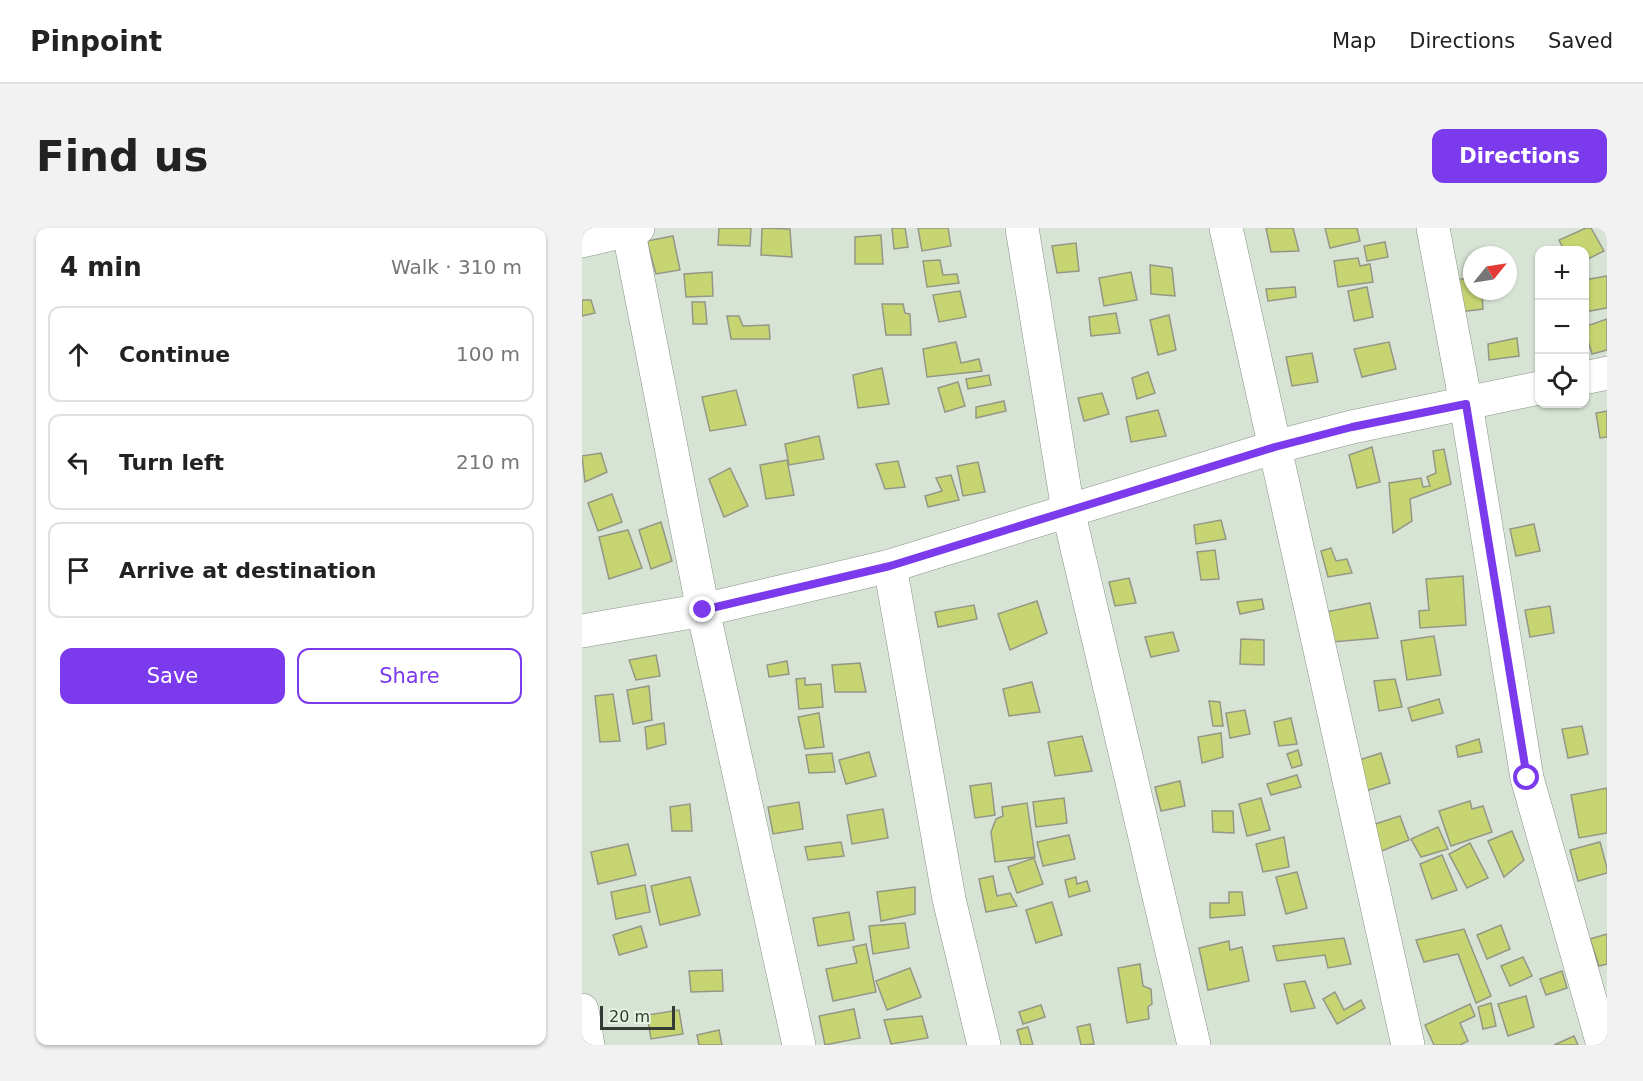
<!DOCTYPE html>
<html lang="en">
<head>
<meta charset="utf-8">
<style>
  :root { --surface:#fff; --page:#f2f2f2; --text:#222; --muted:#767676; --line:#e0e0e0; --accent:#7c3aed }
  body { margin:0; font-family:"DejaVu Sans",sans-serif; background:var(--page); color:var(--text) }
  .controls { position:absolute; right:18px; top:18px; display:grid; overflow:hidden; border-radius:12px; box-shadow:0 2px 4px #0004 }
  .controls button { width:54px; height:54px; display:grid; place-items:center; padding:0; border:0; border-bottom:2px solid var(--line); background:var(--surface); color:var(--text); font:30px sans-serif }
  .compass { position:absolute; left:881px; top:18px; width:54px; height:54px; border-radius:50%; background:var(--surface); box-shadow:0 2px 4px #0004; rotate:60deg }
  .scale { position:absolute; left:18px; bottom:15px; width:75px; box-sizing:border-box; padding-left:6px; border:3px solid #343a34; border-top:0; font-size:16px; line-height:21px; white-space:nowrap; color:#343a34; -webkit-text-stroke:4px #e4f2e2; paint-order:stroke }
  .stop { position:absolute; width:18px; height:18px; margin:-14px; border:4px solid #7c3aed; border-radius:50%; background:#fff }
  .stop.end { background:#7c3aed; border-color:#fff; box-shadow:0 2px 6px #0008 }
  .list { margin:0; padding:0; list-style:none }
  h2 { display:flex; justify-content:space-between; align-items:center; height:78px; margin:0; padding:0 24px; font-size:26px }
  h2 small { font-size:20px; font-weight:400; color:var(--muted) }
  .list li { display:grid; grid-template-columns:39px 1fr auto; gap:18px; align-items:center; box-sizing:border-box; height:96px; margin:0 12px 12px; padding:0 12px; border:2px solid var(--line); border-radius:12px }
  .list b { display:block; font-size:22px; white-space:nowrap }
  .list em { font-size:20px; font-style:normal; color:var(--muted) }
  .actions { display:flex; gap:12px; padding:18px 24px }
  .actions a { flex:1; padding:14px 0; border:2px solid var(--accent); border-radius:12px; text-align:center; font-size:21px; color:var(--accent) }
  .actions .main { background:var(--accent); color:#fff }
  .icon { flex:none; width:33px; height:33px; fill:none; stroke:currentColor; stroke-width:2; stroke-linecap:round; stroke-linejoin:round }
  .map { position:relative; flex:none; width:1025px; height:817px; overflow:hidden; border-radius:12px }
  header { display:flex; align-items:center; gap:36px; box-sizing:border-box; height:84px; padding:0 30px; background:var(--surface); border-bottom:2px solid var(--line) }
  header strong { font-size:28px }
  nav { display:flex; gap:33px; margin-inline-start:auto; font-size:21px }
  .intro { display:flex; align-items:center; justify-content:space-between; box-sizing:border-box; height:144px; padding:0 36px }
  h1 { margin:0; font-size:42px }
  .button { padding:15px 27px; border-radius:12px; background:var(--accent); color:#fff; font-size:21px; font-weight:700 }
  main { display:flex; gap:36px; padding:0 36px }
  aside { flex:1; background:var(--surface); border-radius:12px; box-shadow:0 2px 4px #0004 }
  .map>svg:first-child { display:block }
</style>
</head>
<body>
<header>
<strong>Pinpoint</strong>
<nav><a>Map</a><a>Directions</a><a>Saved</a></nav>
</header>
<div class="intro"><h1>Find us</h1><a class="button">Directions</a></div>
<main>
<aside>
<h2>4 min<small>Walk · 310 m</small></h2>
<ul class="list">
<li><svg class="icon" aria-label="ahead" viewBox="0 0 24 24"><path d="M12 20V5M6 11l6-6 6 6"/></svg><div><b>Continue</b></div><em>100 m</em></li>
<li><svg class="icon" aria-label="left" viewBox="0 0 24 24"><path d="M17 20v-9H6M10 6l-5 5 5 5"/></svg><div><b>Turn left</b></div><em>210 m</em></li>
<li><svg class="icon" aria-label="arrive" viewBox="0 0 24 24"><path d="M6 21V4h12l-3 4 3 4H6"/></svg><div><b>Arrive at destination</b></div></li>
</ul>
<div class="actions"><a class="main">Save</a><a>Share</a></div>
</aside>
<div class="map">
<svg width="1025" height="817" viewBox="0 0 1025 817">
  <rect width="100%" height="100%" fill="#d7e4d5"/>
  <g fill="#c6d472" stroke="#949786" stroke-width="1.5">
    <polygon points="137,0 169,0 168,18 136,17"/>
    <polygon points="180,0 208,1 210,29 179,27"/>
    <polygon points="310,0 323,0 326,19 312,21"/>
    <polygon points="336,0 366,0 369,18 340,23"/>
    <polygon points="684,0 711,0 717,23 689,24"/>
    <polygon points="743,0 775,0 778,13 748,20"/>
    <polygon points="1004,0 1009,0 1022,23 1002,33 1002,22 982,22 977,12"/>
    <polygon points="299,7 301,36 273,36 273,9"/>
    <polygon points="91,8 98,42 74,46 65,13"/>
    <polygon points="803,14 806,29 785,33 782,18"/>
    <polygon points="494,15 497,43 475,45 470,18"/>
    <polygon points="776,30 778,38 788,36 791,54 756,59 752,33"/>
    <polygon points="358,32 361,47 375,46 377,55 345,59 341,33"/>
    <polygon points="568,37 590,40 593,68 569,66"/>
    <polygon points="130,44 131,68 104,69 102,46"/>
    <polygon points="549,44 555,72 522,78 517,50"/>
    <polygon points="1025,48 1025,80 1002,84 1002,52"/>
    <polygon points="863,51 888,51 890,57 890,63 900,65 901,81 869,85"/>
    <polygon points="713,59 714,69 686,73 684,61"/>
    <polygon points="785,59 791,89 772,93 766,63"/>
    <polygon points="378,63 384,89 357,94 351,67"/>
    <polygon points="0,72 9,72 13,85 0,88"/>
    <polygon points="110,74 123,74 125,96 111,96"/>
    <polygon points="300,76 321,76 323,85 328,86 329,107 304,107"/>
    <polygon points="534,85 538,105 509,108 507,89"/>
    <polygon points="587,87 594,122 576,127 568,92"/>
    <polygon points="145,88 157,88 161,98 187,97 188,111 149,111"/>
    <polygon points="1025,91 1025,122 1010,126 1002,99"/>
    <polygon points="935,110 937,128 907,132 906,116"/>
    <polygon points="374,114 379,135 397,131 400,143 345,149 341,121"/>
    <polygon points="807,114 814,141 780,149 772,121"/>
    <polygon points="730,125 736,154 710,158 704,129"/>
    <polygon points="300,140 307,176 276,180 271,147"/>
    <polygon points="566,144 573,165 555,171 550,150"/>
    <polygon points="407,147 409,157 386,161 384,151"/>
    <polygon points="376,154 383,178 363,184 356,160"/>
    <polygon points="154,162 164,197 128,203 120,169"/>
    <polygon points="520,165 527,186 502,193 496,170"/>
    <polygon points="422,173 424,183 394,190 394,179"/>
    <polygon points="576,182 584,208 549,214 544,189"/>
    <polygon points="1025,183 1025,209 1018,210 1014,185"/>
    <polygon points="237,208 242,231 207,237 203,216"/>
    <polygon points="790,219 798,254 775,260 767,227"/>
    <polygon points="862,221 869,256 828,271 830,293 811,305 807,255 839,250 841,259 848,258 845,249 854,245 851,223"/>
    <polygon points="19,225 25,244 3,254 0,228"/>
    <polygon points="205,232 212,267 184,271 178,237"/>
    <polygon points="316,233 323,259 303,261 294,236"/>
    <polygon points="396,234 403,264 381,268 375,238"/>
    <polygon points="148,240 166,278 142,289 127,251"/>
    <polygon points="369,247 377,272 346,279 343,268 360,263 354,250"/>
    <polygon points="30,266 40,294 16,303 6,275"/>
    <polygon points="639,292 644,311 614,316 612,297"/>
    <polygon points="79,294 90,333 69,341 57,302"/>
    <polygon points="952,296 958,323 934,328 928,301"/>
    <polygon points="46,302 60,340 27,351 17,309"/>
    <polygon points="749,320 754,333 765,331 770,345 746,349 739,323"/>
    <polygon points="633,322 637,351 619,352 615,324"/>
    <polygon points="881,348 884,397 838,400 837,383 847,382 844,351"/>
    <polygon points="547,350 554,375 533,378 527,354"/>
    <polygon points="680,371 682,381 658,386 655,374"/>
    <polygon points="455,373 465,405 428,422 416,386"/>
    <polygon points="788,375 796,410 750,414 744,384"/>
    <polygon points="392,377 395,391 356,399 353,384"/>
    <polygon points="968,378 972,405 948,409 943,382"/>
    <polygon points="591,404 597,423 569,429 563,409"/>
    <polygon points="852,408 859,447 825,452 819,413"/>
    <polygon points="659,411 682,412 682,437 658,436"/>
    <polygon points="74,427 78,448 54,452 47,432"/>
    <polygon points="205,433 207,446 187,449 185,437"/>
    <polygon points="278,435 284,464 253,464 250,437"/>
    <polygon points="223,450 223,457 239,456 241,479 217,481 214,451"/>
    <polygon points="813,451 820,479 797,483 792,453"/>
    <polygon points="450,454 458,484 427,488 421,461"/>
    <polygon points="67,458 70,492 51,496 45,462"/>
    <polygon points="31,466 38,513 18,514 13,468"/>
    <polygon points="857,471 861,485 830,493 826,480"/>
    <polygon points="627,473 638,474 641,498 631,498"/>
    <polygon points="663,482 668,506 648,510 644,485"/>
    <polygon points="237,485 242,519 223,521 216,489"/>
    <polygon points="709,490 715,516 697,518 692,494"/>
    <polygon points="82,495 84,516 65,521 63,499"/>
    <polygon points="1000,498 1006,526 986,530 980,501"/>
    <polygon points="639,505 641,529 620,535 616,509"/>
    <polygon points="500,508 510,543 473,548 466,514"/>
    <polygon points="897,511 900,524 876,529 874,518"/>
    <polygon points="716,522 720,537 710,540 705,526"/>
    <polygon points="287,524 294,548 264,556 257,532"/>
    <polygon points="250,525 253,544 227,545 224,527"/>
    <polygon points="799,525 808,555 781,564 771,534"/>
    <polygon points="715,547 719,559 689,567 685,556"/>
    <polygon points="598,553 603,578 579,583 573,559"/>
    <polygon points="409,555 413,587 393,590 388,558"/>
    <polygon points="1025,560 1025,605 997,610 989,567"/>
    <polygon points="482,570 485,595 454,599 451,574"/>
    <polygon points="679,570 688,602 665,608 657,576"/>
    <polygon points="888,573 890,581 901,578 910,604 869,618 857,583"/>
    <polygon points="217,574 221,601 191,606 186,579"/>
    <polygon points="445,575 453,629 413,634 409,604 414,591 421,588 420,579"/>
    <polygon points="108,576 110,603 90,603 88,579"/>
    <polygon points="301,581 306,610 270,616 265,587"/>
    <polygon points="630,583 651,583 652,605 631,604"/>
    <polygon points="818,588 827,612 797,624 787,598"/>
    <polygon points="856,599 866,621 839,629 829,611"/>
    <polygon points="930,603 942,632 922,649 906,613"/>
    <polygon points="487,607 493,631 461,638 455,614"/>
    <polygon points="702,609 707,639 681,644 674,616"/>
    <polygon points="259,614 262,628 226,632 223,619"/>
    <polygon points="1018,614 1025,640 1025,645 996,653 988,622"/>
    <polygon points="888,615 906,650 885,660 867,626"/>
    <polygon points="46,616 54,647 16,656 9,624"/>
    <polygon points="860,627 875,662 850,671 838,636"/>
    <polygon points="452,630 461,656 435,665 426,639"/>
    <polygon points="715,644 725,680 704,686 694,649"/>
    <polygon points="411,648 415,668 428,665 435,678 404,684 397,651"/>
    <polygon points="108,649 118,687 78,697 69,658"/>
    <polygon points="494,649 495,656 505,653 508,663 487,669 483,652"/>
    <polygon points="63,657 68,684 34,691 29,664"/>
    <polygon points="333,659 333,686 299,693 295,664"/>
    <polygon points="647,664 660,664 663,687 628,690 628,675 647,675"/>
    <polygon points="470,674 480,707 454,715 444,682"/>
    <polygon points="267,684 272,712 236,718 231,690"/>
    <polygon points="323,695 327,720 291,726 287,698"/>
    <polygon points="919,697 928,721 905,731 895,707"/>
    <polygon points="59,698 65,719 37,727 31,707"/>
    <polygon points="882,701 909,768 894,775 876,726 842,734 834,712"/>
    <polygon points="1025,706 1025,736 1017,738 1008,711"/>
    <polygon points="762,710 769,736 746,740 743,727 695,733 691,718"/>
    <polygon points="647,713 648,722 660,719 667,753 626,762 617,720"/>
    <polygon points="284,716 294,764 251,773 244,741 275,735 271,719"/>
    <polygon points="941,729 950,748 928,758 919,738"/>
    <polygon points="558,736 561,758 569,761 570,776 566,779 567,791 545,795 536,740"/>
    <polygon points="328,740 339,769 305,782 294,753"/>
    <polygon points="140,742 141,763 109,764 107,743"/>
    <polygon points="980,743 985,760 964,767 958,751"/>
    <polygon points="723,753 733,780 709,784 702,756"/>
    <polygon points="753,764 762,782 779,772 783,780 755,796 741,771"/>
    <polygon points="944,768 952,799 926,808 916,776"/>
    <polygon points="909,775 914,798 901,801 896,779"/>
    <polygon points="888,776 893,788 878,795 886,813 878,817 852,817 843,797"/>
    <polygon points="459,777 463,789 441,796 437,784"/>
    <polygon points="272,781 278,810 243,817 237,788"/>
    <polygon points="97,782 101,806 69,811 65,787"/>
    <polygon points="340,788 346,810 309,816 302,792"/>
    <polygon points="508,796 512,816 499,817 495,799"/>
    <polygon points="446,799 451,817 439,817 435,802"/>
    <polygon points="137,802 140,817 117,817 115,807"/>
    <polygon points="992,808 996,817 972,817"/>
  </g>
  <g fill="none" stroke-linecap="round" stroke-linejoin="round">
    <g stroke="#869385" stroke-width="34">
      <g id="minor">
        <polyline points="46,0 121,382 217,817"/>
        <polyline points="440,0 486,282 612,817"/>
        <polyline points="644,0 826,817"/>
        <polyline points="851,0 884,176 945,550 1021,817"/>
        <polyline points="0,13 56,0"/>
        <polyline points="1002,150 1025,145"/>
        <polyline points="308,338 367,671 402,817"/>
        <polyline points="0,403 121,382 308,338 693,219 770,199 957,160"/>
        <polyline points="0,782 6,817"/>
      </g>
    </g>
    <use href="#minor" stroke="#fff" stroke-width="33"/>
  </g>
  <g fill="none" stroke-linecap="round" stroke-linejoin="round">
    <polyline stroke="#7c3aed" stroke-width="8" points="121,382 308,338 693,219 770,199 884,176 945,550"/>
  </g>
</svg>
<div class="controls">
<button>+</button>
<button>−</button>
<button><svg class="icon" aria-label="locate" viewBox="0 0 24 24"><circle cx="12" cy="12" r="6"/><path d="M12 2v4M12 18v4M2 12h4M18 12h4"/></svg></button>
</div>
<svg class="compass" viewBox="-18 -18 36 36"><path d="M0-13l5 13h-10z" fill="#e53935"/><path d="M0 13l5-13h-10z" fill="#767676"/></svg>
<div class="scale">20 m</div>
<div class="stop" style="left:945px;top:550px"></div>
<div class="stop end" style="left:121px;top:382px"></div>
</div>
</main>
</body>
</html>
